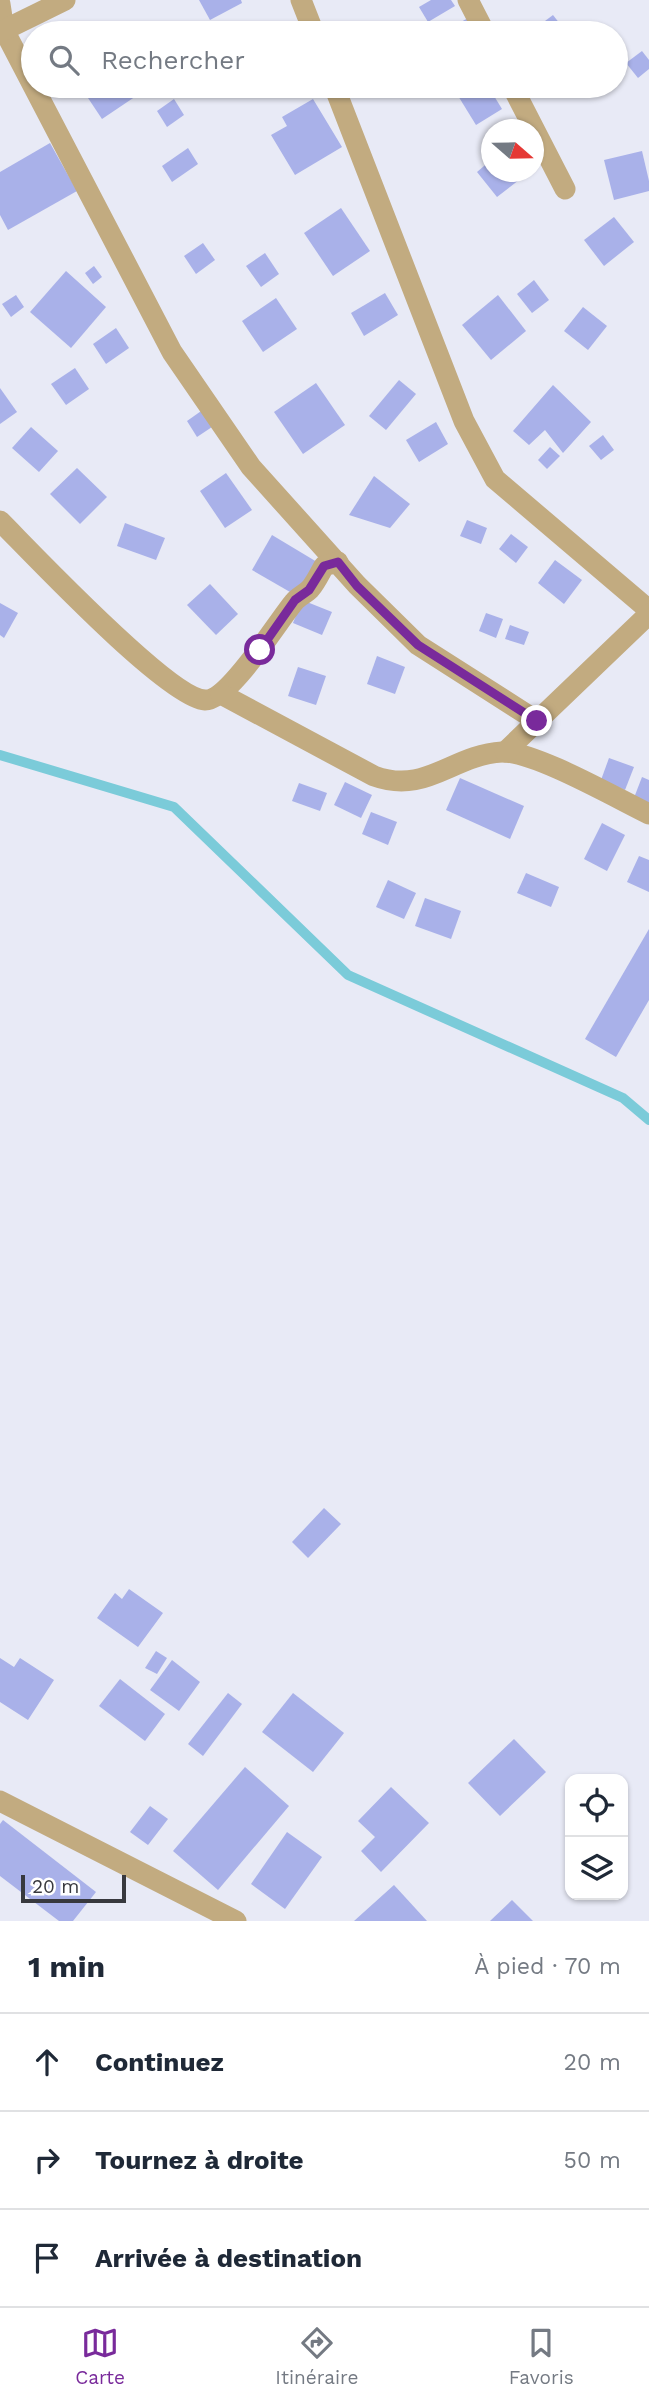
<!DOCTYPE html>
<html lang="fr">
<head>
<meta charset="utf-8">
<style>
  :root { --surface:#fff; --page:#f2f2f3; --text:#1f2937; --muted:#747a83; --line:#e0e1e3; --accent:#792a9b }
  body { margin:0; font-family:"Work Sans",sans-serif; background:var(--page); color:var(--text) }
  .controls { position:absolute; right:21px; bottom:21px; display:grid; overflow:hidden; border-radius:14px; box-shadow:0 2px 5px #0004 }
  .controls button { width:63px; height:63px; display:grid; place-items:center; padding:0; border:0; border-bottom:2px solid var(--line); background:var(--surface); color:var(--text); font:35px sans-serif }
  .compass { position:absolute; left:481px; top:119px; width:63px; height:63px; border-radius:50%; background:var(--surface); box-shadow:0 2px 5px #0004; rotate:110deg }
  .scale { position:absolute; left:21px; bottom:18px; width:105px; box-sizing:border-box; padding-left:7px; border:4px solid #38393e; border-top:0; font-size:19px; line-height:24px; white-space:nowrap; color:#38393e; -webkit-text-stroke:5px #fff; paint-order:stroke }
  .stop { position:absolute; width:21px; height:21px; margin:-16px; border:5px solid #792a9b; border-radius:50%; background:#fff }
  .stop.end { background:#792a9b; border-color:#fff; box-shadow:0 2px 7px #0008 }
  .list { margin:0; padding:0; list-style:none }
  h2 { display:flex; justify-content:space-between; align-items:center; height:91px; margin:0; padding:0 28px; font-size:30px }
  h2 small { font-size:23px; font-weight:400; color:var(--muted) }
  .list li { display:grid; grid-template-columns:46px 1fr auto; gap:21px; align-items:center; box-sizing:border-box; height:98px; padding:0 28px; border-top:2px solid var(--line) }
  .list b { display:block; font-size:26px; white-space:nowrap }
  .list em { font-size:23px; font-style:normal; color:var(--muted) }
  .icon { flex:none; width:38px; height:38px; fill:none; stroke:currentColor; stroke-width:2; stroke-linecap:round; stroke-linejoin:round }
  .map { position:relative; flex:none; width:649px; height:1921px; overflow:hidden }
  .search { position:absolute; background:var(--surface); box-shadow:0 2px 5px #0004; left:21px; right:21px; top:21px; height:77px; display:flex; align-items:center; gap:18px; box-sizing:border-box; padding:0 24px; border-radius:38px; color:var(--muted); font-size:26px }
  .sheet { height:385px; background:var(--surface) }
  nav { display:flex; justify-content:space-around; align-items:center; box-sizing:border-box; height:98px; border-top:2px solid var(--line); background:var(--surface); font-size:19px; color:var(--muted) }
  nav a { display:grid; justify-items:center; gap:4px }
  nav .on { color:var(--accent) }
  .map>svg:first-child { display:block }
</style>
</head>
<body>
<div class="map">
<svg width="649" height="1921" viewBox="0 0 649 1921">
  <rect width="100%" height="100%" fill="#e8eaf6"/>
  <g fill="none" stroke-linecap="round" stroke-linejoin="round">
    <polyline stroke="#7bcbd9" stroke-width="10" points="0,755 174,807 348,975 623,1098 649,1120"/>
  </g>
  <g fill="#a9b1e9">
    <polygon points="199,0 241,0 242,3 210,20"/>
    <polygon points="431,0 451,0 455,6 428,22 419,7"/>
    <polygon points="553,15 567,33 529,33"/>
    <polygon points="468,18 475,30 470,33 456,33 452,27"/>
    <polygon points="642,51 649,60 649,69 638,78 626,63"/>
    <polygon points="80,86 151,86 102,119"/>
    <polygon points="452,86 488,86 502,109 476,125"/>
    <polygon points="174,99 184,115 167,127 157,111"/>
    <polygon points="313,99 342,147 295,175 271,135 287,126 282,117"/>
    <polygon points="50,143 77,191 8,230 0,215 0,172"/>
    <polygon points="188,148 198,164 172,182 162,166"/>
    <polygon points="642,151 649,181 649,191 614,200 604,160"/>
    <polygon points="491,160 491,172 513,172 519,180 497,197 477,172"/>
    <polygon points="341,208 370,251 333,276 304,233"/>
    <polygon points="614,217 634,242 604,266 584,240"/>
    <polygon points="203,243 215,260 196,274 184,256"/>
    <polygon points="265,253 279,274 261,287 246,266"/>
    <polygon points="94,266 102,277 93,284 85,273"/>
    <polygon points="66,271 106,307 71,348 30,312"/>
    <polygon points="534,280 549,300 532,313 517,294"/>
    <polygon points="385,293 398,315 364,336 351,313"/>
    <polygon points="16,295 24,307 11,317 2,304"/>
    <polygon points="498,295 526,331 491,360 462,325"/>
    <polygon points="276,298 297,329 263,352 242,321"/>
    <polygon points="583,307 607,326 588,350 564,331"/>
    <polygon points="116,328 129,348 106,364 93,344"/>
    <polygon points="75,368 89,389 66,405 51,384"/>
    <polygon points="399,380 416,394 386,430 369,416"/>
    <polygon points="316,383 345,425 303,454 274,412"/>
    <polygon points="553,385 591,422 563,453 545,430 529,445 513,431"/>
    <polygon points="0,388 17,412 0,424"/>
    <polygon points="204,409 215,425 197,437 187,421"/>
    <polygon points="436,422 448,444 419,462 406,440"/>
    <polygon points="31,427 58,451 39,472 12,448"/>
    <polygon points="603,435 614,450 601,460 589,446"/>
    <polygon points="550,447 560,456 547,469 538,460"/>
    <polygon points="77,468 107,497 80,524 50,494"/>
    <polygon points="226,473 252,510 225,528 200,491"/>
    <polygon points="374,476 410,504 390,528 349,515"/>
    <polygon points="467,520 487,528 481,544 460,536"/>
    <polygon points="125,523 165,538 156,560 117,546"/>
    <polygon points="511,534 528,547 516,563 499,549"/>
    <polygon points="272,535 317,562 297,596 252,570"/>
    <polygon points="555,560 582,580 564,604 538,583"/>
    <polygon points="210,584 238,614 216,635 187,605"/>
    <polygon points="302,600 332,612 322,635 293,623"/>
    <polygon points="0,603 18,613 4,638 0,635"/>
    <polygon points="486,613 503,619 496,638 479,631"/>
    <polygon points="510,625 529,632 524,645 505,639"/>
    <polygon points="377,656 405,667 395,694 367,684"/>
    <polygon points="298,667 326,676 316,705 288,696"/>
    <polygon points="609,758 634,767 625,790 601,780"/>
    <polygon points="642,777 649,780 649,807 632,803"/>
    <polygon points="460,778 524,806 510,839 446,810"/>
    <polygon points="345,782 372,795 361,818 334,805"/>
    <polygon points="299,783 327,793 320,811 292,801"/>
    <polygon points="371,812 397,822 388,845 362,834"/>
    <polygon points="602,823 625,835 607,871 584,859"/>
    <polygon points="639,856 649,860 649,892 627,882"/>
    <polygon points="526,873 559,887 551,907 517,893"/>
    <polygon points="388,880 416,893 404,919 376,907"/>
    <polygon points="425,898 461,911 451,939 415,926"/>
    <polygon points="649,929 649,1000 616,1057 585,1039"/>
    <polygon points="324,1508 341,1524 308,1558 292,1542"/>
    <polygon points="129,1589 163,1613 138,1647 97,1618 115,1593 122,1599"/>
    <polygon points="156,1651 167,1658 157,1674 145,1668"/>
    <polygon points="0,1658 14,1667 20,1658 54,1680 28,1720 0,1702"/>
    <polygon points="172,1660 200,1682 179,1711 150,1690"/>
    <polygon points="120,1679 165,1714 145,1741 99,1706"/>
    <polygon points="228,1693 242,1704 203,1756 188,1744"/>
    <polygon points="293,1693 344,1733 313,1772 262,1732"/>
    <polygon points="514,1739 546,1772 500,1816 468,1783"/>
    <polygon points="245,1767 289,1806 218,1890 173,1851"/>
    <polygon points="391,1787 429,1823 381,1872 361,1851 375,1837 358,1821"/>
    <polygon points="150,1806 168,1819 148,1845 130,1832"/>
    <polygon points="3,1820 96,1892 73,1921 59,1921 0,1876 0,1824"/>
    <polygon points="287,1832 322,1857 285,1909 251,1884"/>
    <polygon points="394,1885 427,1921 354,1921"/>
    <polygon points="512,1900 533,1921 490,1921"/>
  </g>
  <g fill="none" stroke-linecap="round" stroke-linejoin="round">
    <g stroke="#c2ab80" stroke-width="21">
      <polyline points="301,0 314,33"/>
      <polyline points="468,0 485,33"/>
      <polyline points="0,4 4,30 172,352 251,467 357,585 418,645 537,721"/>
      <polyline points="0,32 65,0"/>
      <polyline points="334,86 464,421 495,479 649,610"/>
      <polyline points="512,86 565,189"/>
      <path d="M0 521C32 553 168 698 205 700 229 701 278 621 294 602 298 597 305 594 310 589 316 582 320 573 324 566L338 562"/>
      <path d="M221 694 374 776C426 795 452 755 502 752 534 751 616 798 649 814"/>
      <polyline points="505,752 649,614"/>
      <polyline points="0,1801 236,1921"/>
    </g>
  </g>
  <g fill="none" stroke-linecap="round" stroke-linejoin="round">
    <polyline stroke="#792a9b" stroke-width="9" points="260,650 295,600 309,590 324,566 338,562 357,586 418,645 537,721"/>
  </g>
</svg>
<div class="controls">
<button><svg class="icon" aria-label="locate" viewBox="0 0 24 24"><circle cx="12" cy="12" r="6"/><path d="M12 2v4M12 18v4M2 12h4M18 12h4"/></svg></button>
<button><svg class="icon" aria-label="layers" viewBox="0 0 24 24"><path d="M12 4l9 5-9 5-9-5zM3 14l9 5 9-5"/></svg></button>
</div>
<svg class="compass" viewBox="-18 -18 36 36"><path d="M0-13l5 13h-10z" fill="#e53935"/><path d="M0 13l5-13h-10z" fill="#747a83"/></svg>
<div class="scale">20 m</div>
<div class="stop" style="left:260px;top:650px"></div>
<div class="stop end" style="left:537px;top:721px"></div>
<div class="search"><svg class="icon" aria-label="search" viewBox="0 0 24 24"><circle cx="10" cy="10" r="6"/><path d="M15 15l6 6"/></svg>Rechercher</div>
</div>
<section class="sheet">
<h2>1 min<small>À pied · 70 m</small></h2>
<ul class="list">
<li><svg class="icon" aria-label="ahead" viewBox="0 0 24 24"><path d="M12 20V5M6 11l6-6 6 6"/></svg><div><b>Continuez</b></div><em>20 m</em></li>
<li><svg class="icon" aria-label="right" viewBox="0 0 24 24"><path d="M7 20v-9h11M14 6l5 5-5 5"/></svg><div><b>Tournez à droite</b></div><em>50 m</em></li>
<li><svg class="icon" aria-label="arrive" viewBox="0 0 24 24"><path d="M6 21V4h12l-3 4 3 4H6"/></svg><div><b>Arrivée à destination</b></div></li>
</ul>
</section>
<nav>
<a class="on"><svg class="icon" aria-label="map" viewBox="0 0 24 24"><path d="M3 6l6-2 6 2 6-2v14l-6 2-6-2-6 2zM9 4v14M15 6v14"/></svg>Carte</a>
<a><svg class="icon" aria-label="directions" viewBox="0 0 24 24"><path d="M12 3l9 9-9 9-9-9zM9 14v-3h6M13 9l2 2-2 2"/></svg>Itinéraire</a>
<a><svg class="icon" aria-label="saved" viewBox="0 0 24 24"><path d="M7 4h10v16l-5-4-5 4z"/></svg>Favoris</a>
</nav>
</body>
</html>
